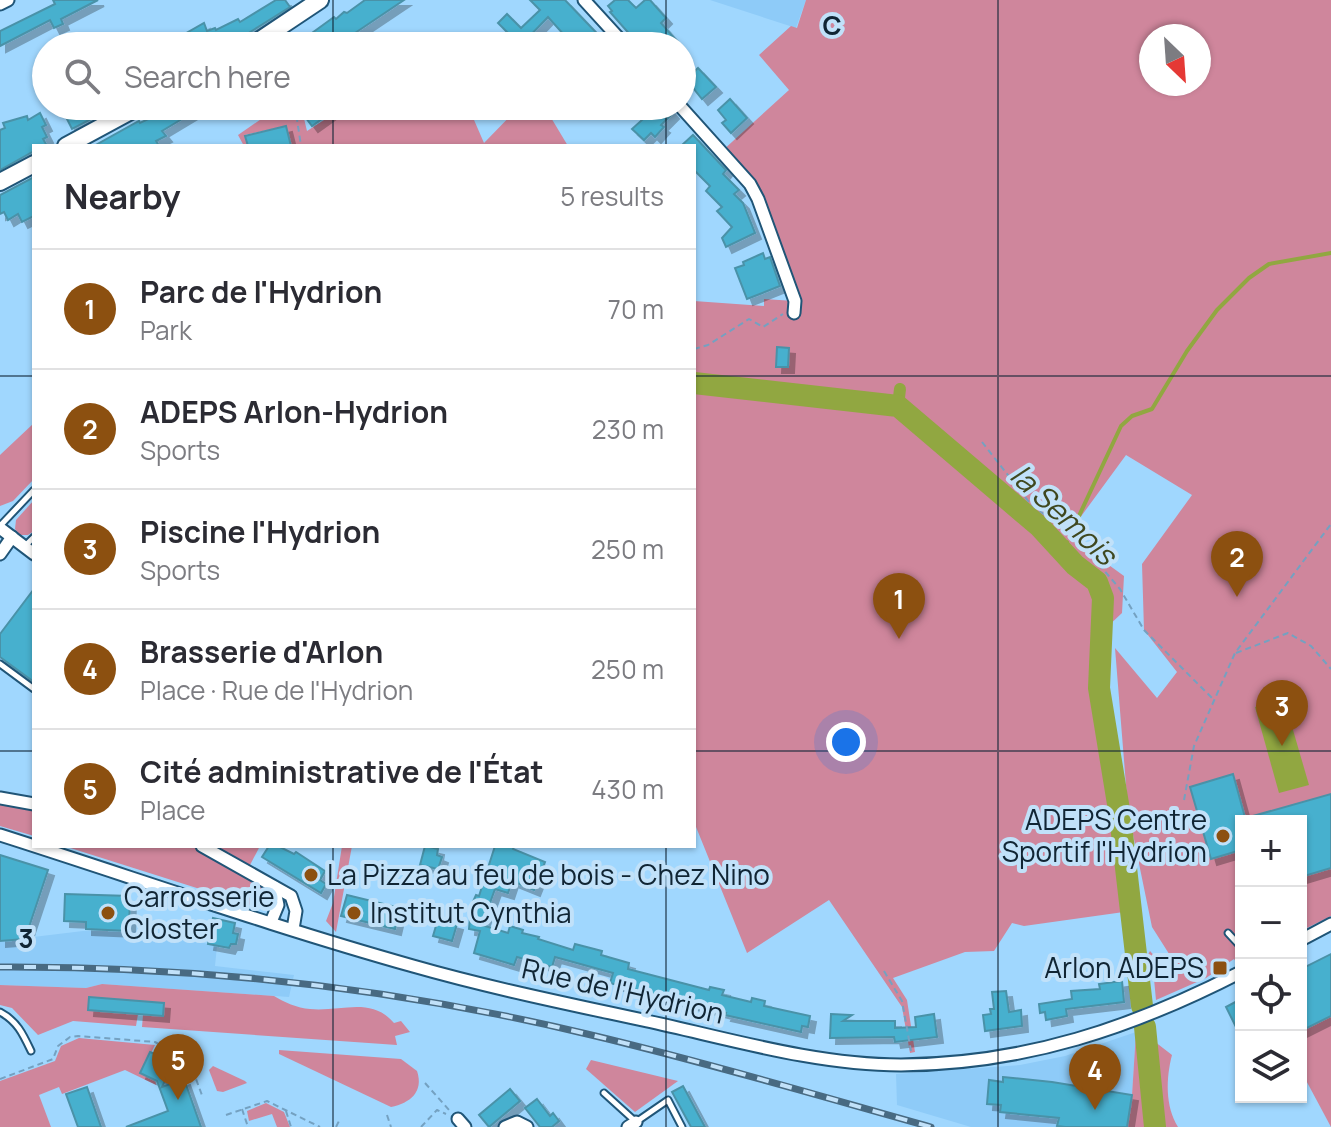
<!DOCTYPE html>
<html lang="en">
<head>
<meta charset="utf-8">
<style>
  :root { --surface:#fff; --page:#f7f7f7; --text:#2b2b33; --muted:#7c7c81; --line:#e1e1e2; --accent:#8c5010 }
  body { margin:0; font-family:Manrope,sans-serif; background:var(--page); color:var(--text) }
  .controls { position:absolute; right:24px; bottom:24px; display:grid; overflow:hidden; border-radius:0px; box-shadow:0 2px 6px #0004 }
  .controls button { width:72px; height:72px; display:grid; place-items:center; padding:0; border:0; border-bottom:2px solid var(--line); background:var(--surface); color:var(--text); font:40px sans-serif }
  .compass { position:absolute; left:1139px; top:24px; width:72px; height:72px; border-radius:50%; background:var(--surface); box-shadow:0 2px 6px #0004; rotate:155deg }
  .you { position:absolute; left:846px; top:742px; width:28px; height:28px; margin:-20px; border:6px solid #fff; border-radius:50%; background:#1a73e8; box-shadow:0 0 0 12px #1a73e833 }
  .badge { display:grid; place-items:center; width:52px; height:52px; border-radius:50%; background:var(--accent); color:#fff; font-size:26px; font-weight:700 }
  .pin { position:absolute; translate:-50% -66px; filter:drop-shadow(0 2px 4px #0008) }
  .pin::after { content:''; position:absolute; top:42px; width:28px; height:24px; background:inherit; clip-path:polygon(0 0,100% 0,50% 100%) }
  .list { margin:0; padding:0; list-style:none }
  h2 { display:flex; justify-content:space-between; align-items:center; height:104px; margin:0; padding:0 32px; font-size:34px }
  h2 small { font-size:26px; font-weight:400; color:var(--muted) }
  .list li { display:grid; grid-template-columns:52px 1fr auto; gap:24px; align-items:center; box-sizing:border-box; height:120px; padding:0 32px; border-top:2px solid var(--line) }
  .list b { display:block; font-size:30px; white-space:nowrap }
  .list p { margin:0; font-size:26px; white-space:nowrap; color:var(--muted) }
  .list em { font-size:26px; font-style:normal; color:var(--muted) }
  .icon { flex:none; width:44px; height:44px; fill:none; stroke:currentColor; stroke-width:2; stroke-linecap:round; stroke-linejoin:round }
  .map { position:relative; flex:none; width:1331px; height:1127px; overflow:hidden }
  .search { position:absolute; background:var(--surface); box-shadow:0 2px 6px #0004; left:32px; top:32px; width:664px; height:88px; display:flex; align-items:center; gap:20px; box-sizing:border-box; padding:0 28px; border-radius:44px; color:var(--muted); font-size:30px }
  .panel { position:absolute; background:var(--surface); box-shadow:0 2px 6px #0004; left:32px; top:144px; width:664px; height:704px; border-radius:0px }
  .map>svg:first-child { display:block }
</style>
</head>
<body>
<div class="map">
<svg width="1331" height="1127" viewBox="0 0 1331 1127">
  <defs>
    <filter id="shadow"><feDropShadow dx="6" dy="6" stdDeviation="0" flood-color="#0004"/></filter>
  </defs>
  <rect width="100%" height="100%" fill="#a0d7fe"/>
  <g fill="#8ecbf8">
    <polygon points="710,0 806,0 796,28"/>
    <polygon points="83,931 156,932 217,946 215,966 294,975 289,997 102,984 86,988 0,985 0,941"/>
    <polygon points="1136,1032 1132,1095 1127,1127 971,1127 897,1105 896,1074 1020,1065 1065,1056"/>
  </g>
  <g fill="#cf869c" fill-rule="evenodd">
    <path d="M806 0H1331V916L1301 931V821H1241V959L1236 962 1234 959 1206 978 1156 1000 1154 979 1143 964 1150 951 1168 971 1178 968 1152 927 1128 810 1115 648 1157 698 1177 672 1144 630 1142 564 1192 495 1126 455 1074 526 1084 547 1124 576 1122 613 1106 628 1103 669 1122 813 1138 910 1024 926 1012 923 994 951 965 952 893 978 907 1000 915 1052 910 1053 902 1007 829 900 747 953 694 822V301L764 306V299L794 301 758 199 721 152 789 90 759 55 791 26 797 28ZM1151 36H1199V84H1151Z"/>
    <polygon points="280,106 301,106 307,131 346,106 468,106 484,143 520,106 544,106 568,146 291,146 285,126 245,135 248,146 244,146 238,135"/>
    <polygon points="34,423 34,479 13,501 0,506 0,455"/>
    <polygon points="34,500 34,531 28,535 20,535 15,529 16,520"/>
    <polygon points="0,804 34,810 34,836 0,826"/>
    <polygon points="64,846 192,846 270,892 274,904 268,908 260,908"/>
    <polygon points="217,846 260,846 250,865"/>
    <polygon points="342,846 352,846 336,932 326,921 333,903"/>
    <path d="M102 984 274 996C284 1002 297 1008 310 1009 341 1012 371 996 394 1023L401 1021 410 1032 395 1036 397 1045 142 1027 143 1015 163 1016 164 1003 89 997 88 1010 138 1014 136 1026 73 1021 38 1035 12 1008 0 1005V985L86 988Z"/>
    <polygon points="1331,1016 1331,1127 1301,1071 1301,1031"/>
    <path d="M1141 1031 1172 1055C1166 1078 1165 1106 1178 1127H1127L1132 1095 1136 1032Z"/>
    <polygon points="79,1038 155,1045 151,1053 156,1085 125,1070 62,1094 59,1087 39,1095 51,1127 0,1127 0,1081 55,1061 61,1046"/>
    <path d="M279 1050 401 1059 417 1071C424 1092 410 1103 391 1107L279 1054Z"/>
    <polygon points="591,1060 678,1081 635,1112 586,1069"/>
    <polygon points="213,1066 245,1081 247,1083 223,1092 217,1091 209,1070"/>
    <polygon points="266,1103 284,1112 290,1127 277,1127 272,1114 249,1121 247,1111"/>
  </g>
  <polygon fill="#91a741" points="1284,699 1309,785 1279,793 1255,707"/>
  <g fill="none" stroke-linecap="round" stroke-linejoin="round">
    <g stroke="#91a741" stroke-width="4">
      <polyline points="1071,533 1121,426 1132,416 1152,409 1187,351 1217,310 1249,278 1269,264 1331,253"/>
      <polyline points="1063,551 1067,542"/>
    </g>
    <polyline stroke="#91a741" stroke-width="12" points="898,406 900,389"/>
    <g stroke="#91a741" stroke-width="22">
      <polyline points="694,383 898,406 1040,527 1075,565 1097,582 1103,598 1099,688 1120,816 1142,1006"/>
      <polyline points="1145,1027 1155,1127"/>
    </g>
  </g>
  <g fill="#47b0ce" stroke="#4a92a8" stroke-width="2" filter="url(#shadow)">
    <polygon points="53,0 98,0 61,19 63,24 54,28 50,20 0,46 0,31 55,4"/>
    <polygon points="276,0 285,0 290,7 228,46 179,46 176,39 204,23 207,31 215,28 216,30 238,19 240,22"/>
    <polygon points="365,0 404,0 349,37 350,39 340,46 294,46 334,17 336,19 344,12 347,13"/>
    <polygon points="530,0 565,0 609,46 574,46 548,17 520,46 512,46 509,40 512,37 498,23 507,14 521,28 540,10"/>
    <polygon points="615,0 628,0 636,8 645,0 650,0 666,18 661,23 681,46 640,46 610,12 612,11 608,6"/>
    <polygon points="698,68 716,87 702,99 686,79"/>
    <polygon points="730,99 747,118 731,133 722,123 726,120 718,110"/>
    <polygon points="68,106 94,106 99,115 72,129 64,113 70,111"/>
    <polygon points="165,106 188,106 192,113 162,131 166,136 156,141 159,146 94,146 139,121 140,123 159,114 157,110"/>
    <polygon points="323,106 340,106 312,126 306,118"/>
    <polygon points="628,106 667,106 673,113 661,125 664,127 655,137 651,133 644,140 632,129 642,120"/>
    <polygon points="40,113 46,125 42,127 47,137 43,139 47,146 34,146 34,151 0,170 0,130 5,128 3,123 27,116 28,120"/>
    <polygon points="286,126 291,146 248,146 245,136"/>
    <polygon points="693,135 726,170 723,174 739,190 734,194 743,203 755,233 726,247 722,238 732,227 717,211 722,207 706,191 710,186 694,170 694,146 681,146"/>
    <polygon points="34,177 34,216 22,222 18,214 8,220 4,212 0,214 0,195"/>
    <polygon points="763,253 765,259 770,257 780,286 747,299 735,268 744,265 743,262"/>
    <polygon points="777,347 789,348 788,367 776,367"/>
    <polygon points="34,589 34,682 0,657 0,634"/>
    <polygon points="1233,774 1246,821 1241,821 1241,850 1211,859 1190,787"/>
    <polygon points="1331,794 1331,868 1301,877 1301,821 1247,821 1246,818"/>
    <polygon points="269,846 278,846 294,854 296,852 325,871 320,880 326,884 321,893 262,857"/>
    <polygon points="425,846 438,849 437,855 442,857 438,869 420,865"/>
    <polygon points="495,846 514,846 513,849 545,862 534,890 512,881 508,893 495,889 482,925 508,933 510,926 523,930 522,933 539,937 538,939 573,950 575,944 602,951 601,955 629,963 628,969 709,990 710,987 724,990 722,995 751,1002 752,998 765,1001 764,1006 810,1016 808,1027 802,1026 801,1032 725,1015 726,1013 610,983 613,973 555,957 552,967 517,957 514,965 474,953 480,931 469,929 471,906 476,895 479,896"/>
    <polygon points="0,855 48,870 25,939 0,941"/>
    <polygon points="65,894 130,896 129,931 86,929 86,922 64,921"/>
    <polygon points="347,895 400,908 395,929 341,916"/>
    <polygon points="213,918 235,923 233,933 238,934 236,944 231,944 229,948 208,944"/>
    <polygon points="438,919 457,924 452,941 433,936"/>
    <polygon points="1331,954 1331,1016 1301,1031 1301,969"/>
    <polygon points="1122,981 1124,1002 1066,1009 1067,1016 1046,1020 1045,1012 1040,1013 1039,1004 1072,999 1071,991 1100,989 1099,984"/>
    <polygon points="1006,991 1009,1012 1021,1010 1022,1026 985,1031 983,1015 991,1014 990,1009 994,1009 992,992"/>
    <polygon points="89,997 164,1003 163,1016 88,1010"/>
    <polygon points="1241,999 1241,1037 1226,1007"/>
    <polygon points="831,1014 852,1015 843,1021 895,1021 895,1028 916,1027 915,1017 934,1014 937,1037 895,1042 894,1037 830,1038"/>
    <polygon points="150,1052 174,1061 162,1087 184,1079 201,1127 126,1127 168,1111 157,1081 140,1073"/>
    <polygon points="1003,1077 1052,1082 1132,1095 1127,1127 1065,1127 1057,1126 1059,1118 1000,1112 1001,1105 987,1104 989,1080 1003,1082"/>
    <polygon points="683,1086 705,1127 691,1127 672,1092"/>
    <polygon points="87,1087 101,1127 78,1127 66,1094"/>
    <polygon points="510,1089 520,1101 489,1127 479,1115"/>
    <polygon points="537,1099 550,1116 553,1113 559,1121 552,1127 540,1127 525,1108"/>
  </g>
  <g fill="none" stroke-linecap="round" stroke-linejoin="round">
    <g stroke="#205577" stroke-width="9">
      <g id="service">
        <polyline points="0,526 34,490"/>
        <polyline points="25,546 34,537"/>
        <polyline points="0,664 34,689"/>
        <polyline points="1228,933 1241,947"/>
        <path d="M0 1012C17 1021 23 1034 31 1051"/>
        <polyline points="604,1093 636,1122 668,1100 682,1127"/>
      </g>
    </g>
    <g stroke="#205577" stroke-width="15">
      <g id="minor">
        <polyline points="584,0 626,46"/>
        <polyline points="0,4 8,0"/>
        <polyline points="680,106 750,184 758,199 795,301 794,313"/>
        <polyline points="0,528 34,554"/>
        <polyline points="0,554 12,537"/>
        <polyline points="0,798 34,804"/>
        <path d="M0 835C138 879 274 927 413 966 490 988 569 1004 647 1021 730 1039 816 1065 901 1065 1025 1064 1132 1028 1241 972"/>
        <polyline points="202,846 291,896 296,911 293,929"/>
        <polyline points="271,922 278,905 274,887"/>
        <polyline points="1301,940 1331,924"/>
        <polyline points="458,1119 465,1127"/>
        <polyline points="505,1127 517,1122 527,1127"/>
        <polyline points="628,1127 636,1122"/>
      </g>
    </g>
    <g stroke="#205577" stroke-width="20">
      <g id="secondary">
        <polyline points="251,46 320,0"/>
        <polyline points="66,146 140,106"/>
        <polyline points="0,182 34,164"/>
      </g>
    </g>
    <g stroke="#74a1c1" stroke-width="2" stroke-dasharray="6 4" stroke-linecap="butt">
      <polyline points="295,106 301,146"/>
      <polyline points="694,349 708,345 749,319 763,327 783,314"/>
      <polyline points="982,442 1029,502 1084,547 1120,589 1144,630 1214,700"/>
      <polyline points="1236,653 1288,633 1311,646 1331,669"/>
      <polyline points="1184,800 1194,746 1235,653 1331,524"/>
      <polyline points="884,971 902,1001 911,1051"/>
      <polyline points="0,1079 53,1059 58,1046 70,1037 78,1036 155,1042 189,1060 203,1098"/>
      <polyline points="425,1083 449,1110"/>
      <polyline points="242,1109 248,1127"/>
      <polyline points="286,1111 291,1127"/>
      <polyline points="226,1115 267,1101 320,1127"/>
      <polyline points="387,1115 391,1127"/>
      <polyline points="336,1127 339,1121"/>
      <polyline points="421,1127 437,1110 446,1114"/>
    </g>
    <use href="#service" stroke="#fff" stroke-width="5"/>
    <use href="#minor" stroke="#fff" stroke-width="11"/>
    <use href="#secondary" stroke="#fff" stroke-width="16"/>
    <g stroke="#486a82" stroke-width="7">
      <path id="rail" d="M0 967C197 966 395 988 587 1034 702 1061 816 1095 931 1127"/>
    </g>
    <use href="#rail" stroke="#c1e1f9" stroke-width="4" stroke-dasharray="12" stroke-linecap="butt"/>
  </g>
  <path fill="none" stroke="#102534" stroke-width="2" stroke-opacity="0.55" d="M333 0V46M666 0V46M998 0V1127M333 106V146M666 106V146M0 376H34M694 376H1331M0 751H34M694 751H1331M333 846V1127M666 846V1127"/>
  <g fill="#8c5010" stroke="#c1e1f9" stroke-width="3">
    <circle cx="1223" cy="836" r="8"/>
    <circle cx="311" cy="875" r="8"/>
    <circle cx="108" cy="913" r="8"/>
    <circle cx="354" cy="913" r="8"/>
    <rect x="1212" y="960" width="16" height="16" rx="4"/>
  </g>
  <g text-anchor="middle" stroke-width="8" stroke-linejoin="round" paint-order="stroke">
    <g font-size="28" fill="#102534" stroke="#c1e1f9" text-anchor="start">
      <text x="1207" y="830" text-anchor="end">ADEPS Centre<tspan x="1207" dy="32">Sportif l'Hydrion</tspan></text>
      <text x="327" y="885">La Pizza au feu de bois - Chez Nino</text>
      <text x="124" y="907">Carrosserie<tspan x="124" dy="32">Closter</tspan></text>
      <text x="370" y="923">Institut Cynthia</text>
      <text x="1204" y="978" text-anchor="end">Arlon ADEPS</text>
    </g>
    <g font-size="28" fill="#102534" stroke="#c1e1f9">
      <text transform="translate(623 991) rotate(13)" y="10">Rue de l'Hydrion</text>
    </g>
    <g font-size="30" font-style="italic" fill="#3f481f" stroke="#c1e1f9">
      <text transform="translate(1063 515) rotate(43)" y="10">la Semois</text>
    </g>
  </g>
  <g font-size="26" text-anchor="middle" font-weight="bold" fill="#102534" stroke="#c1e1f9" stroke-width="8" stroke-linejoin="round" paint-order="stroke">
    <text x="832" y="35">C</text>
    <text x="26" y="948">3</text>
  </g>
</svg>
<div class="controls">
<button>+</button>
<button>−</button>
<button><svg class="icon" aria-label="locate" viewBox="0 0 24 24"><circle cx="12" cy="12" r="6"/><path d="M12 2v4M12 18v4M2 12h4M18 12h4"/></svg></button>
<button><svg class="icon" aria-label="layers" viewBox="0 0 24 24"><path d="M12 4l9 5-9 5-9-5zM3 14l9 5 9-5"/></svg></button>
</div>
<svg class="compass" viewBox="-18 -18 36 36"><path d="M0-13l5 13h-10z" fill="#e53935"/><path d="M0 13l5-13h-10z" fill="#7c7c81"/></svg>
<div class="you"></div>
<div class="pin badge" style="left:899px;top:639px">1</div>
<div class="pin badge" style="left:1237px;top:597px">2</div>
<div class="pin badge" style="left:1282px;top:746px">3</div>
<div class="pin badge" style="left:1095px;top:1110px">4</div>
<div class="pin badge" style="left:178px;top:1100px">5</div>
<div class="search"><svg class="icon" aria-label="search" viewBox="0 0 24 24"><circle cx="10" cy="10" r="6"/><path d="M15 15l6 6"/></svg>Search here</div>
<section class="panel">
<h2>Nearby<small>5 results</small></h2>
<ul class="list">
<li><span class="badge">1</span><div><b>Parc de l'Hydrion</b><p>Park</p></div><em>70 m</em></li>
<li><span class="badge">2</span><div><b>ADEPS Arlon-Hydrion</b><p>Sports</p></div><em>230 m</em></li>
<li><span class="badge">3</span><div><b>Piscine l'Hydrion</b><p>Sports</p></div><em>250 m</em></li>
<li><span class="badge">4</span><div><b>Brasserie d'Arlon</b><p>Place · Rue de l'Hydrion</p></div><em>250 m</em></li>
<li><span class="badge">5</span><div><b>Cité administrative de l'État</b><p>Place</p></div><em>430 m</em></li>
</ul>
</section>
</div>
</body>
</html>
